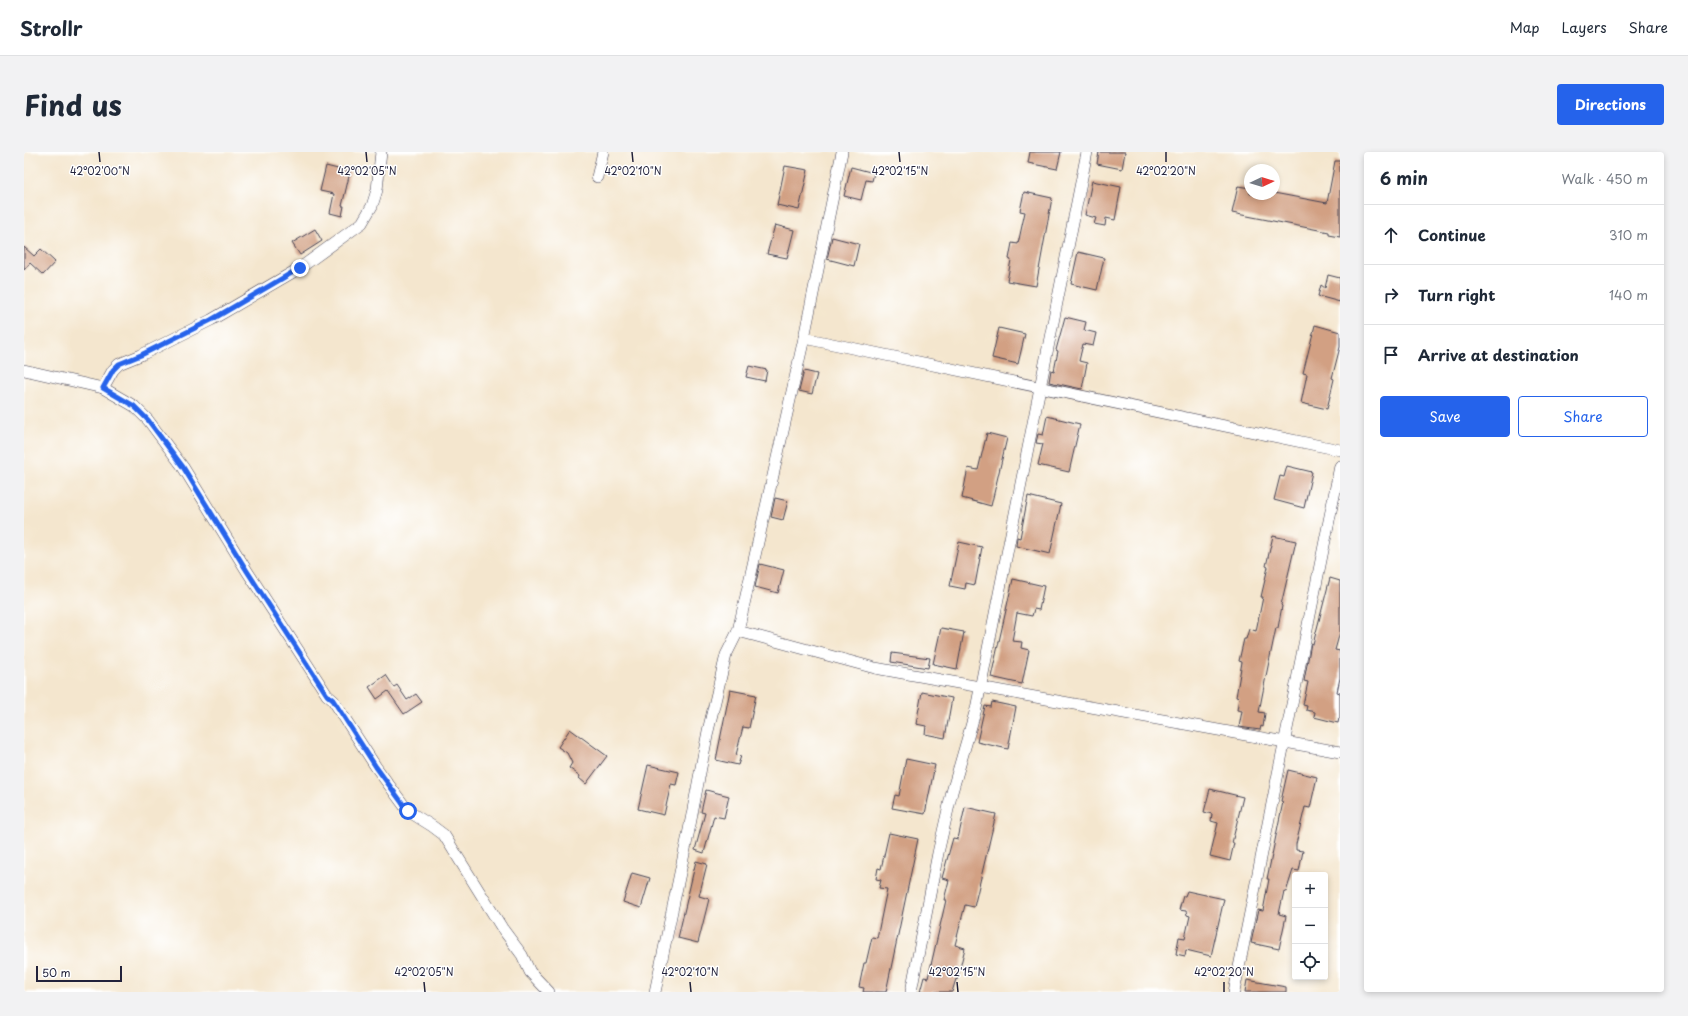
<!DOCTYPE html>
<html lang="en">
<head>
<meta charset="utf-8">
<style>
  :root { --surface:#fff; --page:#f2f2f3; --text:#1f2937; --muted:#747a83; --line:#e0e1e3; --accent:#2563eb }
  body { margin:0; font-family:"Playpen Sans",sans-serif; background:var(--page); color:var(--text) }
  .controls { position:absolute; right:12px; bottom:12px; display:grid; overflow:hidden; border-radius:4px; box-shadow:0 2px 6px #0003 }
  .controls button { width:36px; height:36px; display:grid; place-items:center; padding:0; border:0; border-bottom:1px solid var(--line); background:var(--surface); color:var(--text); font:20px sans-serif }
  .compass { position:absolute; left:1220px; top:12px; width:36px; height:36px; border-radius:50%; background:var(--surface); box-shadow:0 2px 6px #0003; rotate:86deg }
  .scale { position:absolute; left:12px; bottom:10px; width:86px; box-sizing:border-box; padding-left:4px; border:2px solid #22223b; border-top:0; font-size:11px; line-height:14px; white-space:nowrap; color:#22223b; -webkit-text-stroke:3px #fff; paint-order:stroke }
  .stop { position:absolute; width:12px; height:12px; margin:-9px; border:3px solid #2563eb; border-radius:50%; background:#fff }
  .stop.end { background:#2563eb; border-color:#fff; box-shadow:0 1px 4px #0008 }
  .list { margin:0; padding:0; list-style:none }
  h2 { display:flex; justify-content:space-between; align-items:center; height:52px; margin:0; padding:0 16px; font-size:17px }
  h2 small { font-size:13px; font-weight:400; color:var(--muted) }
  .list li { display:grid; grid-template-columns:26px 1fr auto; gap:12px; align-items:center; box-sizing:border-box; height:60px; padding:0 16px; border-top:1px solid var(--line) }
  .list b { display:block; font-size:15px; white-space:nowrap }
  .list em { font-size:13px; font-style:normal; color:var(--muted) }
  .actions { display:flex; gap:8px; padding:12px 16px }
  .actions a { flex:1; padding:9px 0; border:1px solid var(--accent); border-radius:4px; text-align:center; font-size:14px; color:var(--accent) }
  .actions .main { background:var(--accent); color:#fff }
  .icon { flex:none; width:22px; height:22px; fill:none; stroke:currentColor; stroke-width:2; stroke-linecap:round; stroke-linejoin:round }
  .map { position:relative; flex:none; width:1316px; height:840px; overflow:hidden; border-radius:4px }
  header { display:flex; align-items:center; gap:24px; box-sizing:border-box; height:56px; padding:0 20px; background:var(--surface); border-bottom:1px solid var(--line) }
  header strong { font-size:19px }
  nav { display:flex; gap:22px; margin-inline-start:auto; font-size:14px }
  .intro { display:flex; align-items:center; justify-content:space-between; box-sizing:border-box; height:96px; padding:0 24px }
  h1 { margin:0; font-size:28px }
  .button { padding:10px 18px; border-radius:4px; background:var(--accent); color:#fff; font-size:14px; font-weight:700 }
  main { display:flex; gap:24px; padding:0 24px }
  aside { flex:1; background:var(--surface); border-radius:4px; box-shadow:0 2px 6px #0003 }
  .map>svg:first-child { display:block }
</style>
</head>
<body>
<header>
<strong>Strollr</strong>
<nav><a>Map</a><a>Layers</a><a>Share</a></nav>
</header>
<div class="intro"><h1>Find us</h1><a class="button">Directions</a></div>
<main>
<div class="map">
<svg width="1316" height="840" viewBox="0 0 1316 840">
  <rect width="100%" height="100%" fill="#fff"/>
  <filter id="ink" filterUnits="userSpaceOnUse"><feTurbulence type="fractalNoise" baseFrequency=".025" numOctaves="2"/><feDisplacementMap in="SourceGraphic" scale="8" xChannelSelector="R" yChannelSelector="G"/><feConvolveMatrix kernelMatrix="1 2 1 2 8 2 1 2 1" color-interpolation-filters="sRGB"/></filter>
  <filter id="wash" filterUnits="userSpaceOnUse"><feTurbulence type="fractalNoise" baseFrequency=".012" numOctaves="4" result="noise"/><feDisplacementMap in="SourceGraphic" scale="16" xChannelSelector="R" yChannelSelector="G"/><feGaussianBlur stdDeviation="0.9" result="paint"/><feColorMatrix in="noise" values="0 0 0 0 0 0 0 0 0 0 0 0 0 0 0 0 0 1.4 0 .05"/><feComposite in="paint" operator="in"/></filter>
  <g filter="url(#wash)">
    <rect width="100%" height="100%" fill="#f4e6ce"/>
    <g id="blocks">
      <g fill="#d2a083">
        <polygon points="1006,0 1037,0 1033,17 1004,11"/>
        <polygon points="1075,0 1101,0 1098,17 1073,12"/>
        <polygon points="1311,9 1316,9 1316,85 1305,83 1305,80 1208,61 1214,34 1226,36 1226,42 1250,41 1303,51"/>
        <polygon points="302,14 326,20 318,54 320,54 318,64 306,61 310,42 296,39"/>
        <polygon points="761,14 784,18 775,58 753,53"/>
        <polygon points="827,15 850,21 848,29 842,28 837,48 820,44"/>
        <polygon points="1068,29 1097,35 1091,68 1082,66 1081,74 1070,72 1072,66 1061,63"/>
        <polygon points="1000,40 1028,46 1012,134 983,129 987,108 985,107 988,91 994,92 1001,60 996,59"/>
        <polygon points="751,73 770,78 763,106 743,102"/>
        <polygon points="291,77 298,89 276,103 268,91"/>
        <polygon points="808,85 835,92 830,114 803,107"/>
        <polygon points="0,95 10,104 17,97 31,110 19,123 6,111 0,118"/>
        <polygon points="1054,100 1080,106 1073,138 1047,132"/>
        <polygon points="1304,123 1316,126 1316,150 1294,144 1297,133 1301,136"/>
        <polygon points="1041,165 1062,170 1060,178 1072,181 1069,194 1059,192 1055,209 1063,211 1058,237 1025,230 1027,218 1030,219 1034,199 1032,198"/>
        <polygon points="1291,173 1316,180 1316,195 1308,226 1310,227 1303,257 1277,251 1283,222 1279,221"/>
        <polygon points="975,176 1001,182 994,212 968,206"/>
        <polygon points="725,214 743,218 741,229 722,225"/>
        <polygon points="780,219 793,222 788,242 775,239"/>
        <polygon points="1023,264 1056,272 1045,320 1014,313 1019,292 1012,291 1014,282 1019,283"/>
        <polygon points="963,281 983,286 967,354 938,346 944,316 954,318"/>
        <polygon points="1263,314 1288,320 1280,356 1250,348 1256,324 1260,325"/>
        <polygon points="1004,344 1037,352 1026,402 992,394 993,385 996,386"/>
        <polygon points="751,346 764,349 759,368 747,365"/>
        <polygon points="1249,384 1272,389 1257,453 1258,454 1254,476 1252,476 1242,524 1235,560 1241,561 1239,575 1237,574 1236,578 1215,575 1218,559 1213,558 1215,546 1212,545 1218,510 1215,509 1220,487 1222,487 1225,477 1232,479 1239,445 1237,445 1244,415 1242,414"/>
        <polygon points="935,390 958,395 951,433 942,431 941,437 926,434"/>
        <polygon points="736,412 760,418 754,441 731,435"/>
        <polygon points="1306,426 1316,429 1316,480 1311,498 1316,499 1316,526 1313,540 1316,541 1316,566 1315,566 1314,571 1290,565 1291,560 1282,558 1283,554 1279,553 1284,530 1280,529 1287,491 1289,492"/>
        <polygon points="989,427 1020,434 1015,458 1010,457 1008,464 993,461 988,489 998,490 997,496 1005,498 998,532 967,525"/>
        <polygon points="917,476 940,480 933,517 909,512"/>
        <polygon points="868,501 906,506 904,516 867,510"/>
        <polygon points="362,523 370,535 373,533 383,548 392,542 398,550 380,562 364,539 353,547 345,535"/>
        <polygon points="706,538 732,543 725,576 719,575 712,603 717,604 714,613 692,608"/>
        <polygon points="898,540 928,546 921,586 901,582 902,574 892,572"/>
        <polygon points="968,550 992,555 984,597 953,590 961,554 967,555"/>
        <polygon points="546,577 583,604 562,632 555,626 556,624 545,616 548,611 543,601 534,595"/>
        <polygon points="882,607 911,613 901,662 868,656 871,643 875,644"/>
        <polygon points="624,613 655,620 652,633 647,632 640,663 614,657"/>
        <polygon points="1264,618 1293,625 1286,656 1281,655 1272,692 1272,698 1279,699 1275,719 1269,718 1262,740 1260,739 1255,762 1262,764 1255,797 1227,791 1234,758 1239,759 1245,727 1243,727 1259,650 1257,649"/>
        <polygon points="1186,637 1219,645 1208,691 1210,691 1206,709 1186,704 1194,671 1187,669 1188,662 1180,660"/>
        <polygon points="682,638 705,644 700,666 690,664 680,701 671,698 681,661 677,660"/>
        <polygon points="941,655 972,662 950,755 941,753 931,793 941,796 933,828 932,827 928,840 896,840 900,825 904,826 922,748 920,748 925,728 918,726 929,686 934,687"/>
        <polygon points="865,681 894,687 862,840 839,840 840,836 835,835 840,811 842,811 848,785 853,786 863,737 855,736 857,728 852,727 854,716 857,717"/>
        <polygon points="672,709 683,712 675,744 685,747 674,791 654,786"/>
        <polygon points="608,721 626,726 617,756 599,750"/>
        <polygon points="1163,739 1200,747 1187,804 1162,798 1161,804 1152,802 1155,785 1161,786 1166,764 1163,763 1162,759 1155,758 1159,744 1161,744"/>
        <polygon points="1223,828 1262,835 1262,840 1221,840"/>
      </g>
    </g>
  </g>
  <g filter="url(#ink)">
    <use href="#blocks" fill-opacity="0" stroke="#423f51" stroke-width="1"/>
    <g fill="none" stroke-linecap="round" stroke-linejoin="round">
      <g stroke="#423f51" stroke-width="12">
        <g id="street">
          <polyline points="573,25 579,0"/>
          <polyline points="780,186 1316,298"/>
          <polyline points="0,218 79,236 110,254 124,268 159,315 223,419 303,543 309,548 352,615 384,659 408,674 420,683 478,776 498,803 506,820 525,840"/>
          <polyline points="79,236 89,218 95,212 117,203 187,168 276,116 338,71 348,54 353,38 357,0"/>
          <polyline points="714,479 851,516 1316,600"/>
          <polyline points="631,840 665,678 684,579 702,503 714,479 780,186 818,0"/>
          <polyline points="887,840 914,701 928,640 952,557 1063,0"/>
          <polyline points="1210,840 1316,314"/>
        </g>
      </g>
      <use href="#street" stroke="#fff" stroke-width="11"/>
    </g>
  </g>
  <g fill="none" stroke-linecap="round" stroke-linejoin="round" filter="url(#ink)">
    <polyline stroke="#2563eb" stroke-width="5" points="276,116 187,168 117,203 95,212 89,218 79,236 110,254 124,268 159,315 223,419 303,543 309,548 352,615 384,659"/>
  </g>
  <path fill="none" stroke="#22223b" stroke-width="1.5" d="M75 0 76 10M342 0 343 10M608 0 609 10M875 0 876 10M1142 0V10M400 830 401 840M666 830 667 840M933 830 934 840M1200 830V840"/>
  <g font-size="10" text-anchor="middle" fill="#22223b" stroke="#fff" stroke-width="3" stroke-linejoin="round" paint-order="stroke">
    <text x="76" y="23">42°02'00"N</text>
    <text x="343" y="23">42°02'05"N</text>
    <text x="609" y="23">42°02'10"N</text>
    <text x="876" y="23">42°02'15"N</text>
    <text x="1142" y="23">42°02'20"N</text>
    <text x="400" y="824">42°02'05"N</text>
    <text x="666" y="824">42°02'10"N</text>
    <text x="933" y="824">42°02'15"N</text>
    <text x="1200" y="824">42°02'20"N</text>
  </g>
</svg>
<div class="controls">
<button>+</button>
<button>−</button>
<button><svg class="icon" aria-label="locate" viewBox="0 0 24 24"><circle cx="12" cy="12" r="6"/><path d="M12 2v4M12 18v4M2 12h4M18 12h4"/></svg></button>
</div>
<svg class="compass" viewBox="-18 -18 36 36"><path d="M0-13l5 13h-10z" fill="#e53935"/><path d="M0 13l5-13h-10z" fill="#747a83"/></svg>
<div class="scale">50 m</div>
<div class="stop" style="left:384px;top:659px"></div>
<div class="stop end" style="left:276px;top:116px"></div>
</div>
<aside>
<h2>6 min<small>Walk · 450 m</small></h2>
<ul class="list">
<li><svg class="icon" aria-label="ahead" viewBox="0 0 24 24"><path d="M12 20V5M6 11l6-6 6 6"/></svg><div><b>Continue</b></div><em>310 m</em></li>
<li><svg class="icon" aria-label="right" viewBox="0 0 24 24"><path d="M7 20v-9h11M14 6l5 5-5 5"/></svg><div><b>Turn right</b></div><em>140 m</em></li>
<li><svg class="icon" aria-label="arrive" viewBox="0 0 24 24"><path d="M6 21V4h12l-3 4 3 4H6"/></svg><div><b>Arrive at destination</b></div></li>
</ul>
<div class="actions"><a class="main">Save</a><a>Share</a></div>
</aside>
</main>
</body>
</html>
